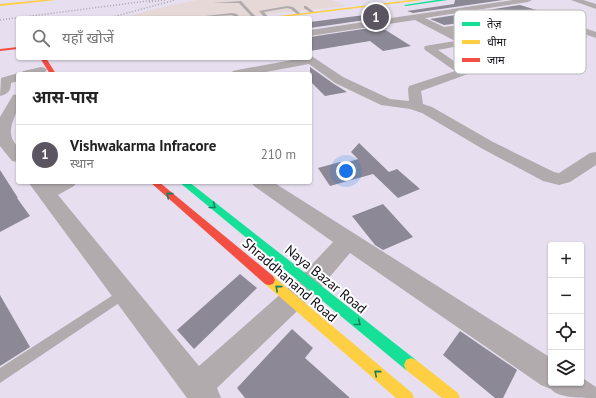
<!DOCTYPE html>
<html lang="hi">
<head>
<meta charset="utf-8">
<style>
  :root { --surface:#fff; --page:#f6f6f6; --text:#222; --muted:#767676; --line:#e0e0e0; --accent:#5b5561 }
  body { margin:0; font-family:"PT Sans","Noto Sans Devanagari",sans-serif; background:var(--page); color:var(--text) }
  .controls { position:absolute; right:12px; bottom:12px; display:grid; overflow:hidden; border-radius:4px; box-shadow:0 1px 3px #0004 }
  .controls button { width:36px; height:36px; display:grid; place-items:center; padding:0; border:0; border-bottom:1px solid var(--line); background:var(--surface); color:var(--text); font:20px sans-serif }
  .you { position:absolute; left:346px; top:171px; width:14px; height:14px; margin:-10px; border:3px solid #fff; border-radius:50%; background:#1a73e8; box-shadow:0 0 0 6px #1a73e833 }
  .badge { display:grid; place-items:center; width:26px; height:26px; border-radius:50%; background:var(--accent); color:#fff; font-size:13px; font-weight:700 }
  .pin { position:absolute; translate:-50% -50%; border:2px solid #fff; box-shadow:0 1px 4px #0006 }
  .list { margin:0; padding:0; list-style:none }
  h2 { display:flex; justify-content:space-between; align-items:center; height:52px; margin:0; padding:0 16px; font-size:17px }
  h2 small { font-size:13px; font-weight:400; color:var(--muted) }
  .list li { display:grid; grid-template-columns:26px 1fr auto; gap:12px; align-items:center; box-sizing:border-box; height:60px; padding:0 16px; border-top:1px solid var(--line) }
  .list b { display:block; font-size:15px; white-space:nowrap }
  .list p { margin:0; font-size:13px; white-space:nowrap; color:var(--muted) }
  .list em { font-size:13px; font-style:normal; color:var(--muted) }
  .icon { flex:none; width:22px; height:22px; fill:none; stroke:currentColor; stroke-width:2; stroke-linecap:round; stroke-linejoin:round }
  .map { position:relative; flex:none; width:596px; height:398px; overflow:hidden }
  .search { position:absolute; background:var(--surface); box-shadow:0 1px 3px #0004; left:16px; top:16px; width:296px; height:44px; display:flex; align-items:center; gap:10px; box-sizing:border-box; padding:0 14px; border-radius:4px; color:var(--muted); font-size:15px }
  .panel { position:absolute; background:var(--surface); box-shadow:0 1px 3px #0004; left:16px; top:72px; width:296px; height:112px; border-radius:4px }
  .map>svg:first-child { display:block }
</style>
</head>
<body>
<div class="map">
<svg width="596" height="398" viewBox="0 0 596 398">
  <rect width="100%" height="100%" fill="#e7dfef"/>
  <polygon fill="#e5d8d6" points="197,0 332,0 346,6 234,18 123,18 159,8"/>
  <g fill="#8c8895">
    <polygon points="455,0 503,0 413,13 407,11 454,4"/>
    <polygon points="520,5 582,24 544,13 444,25 430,19"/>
    <polygon points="365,15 372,19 310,28 310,22"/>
    <polygon points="543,22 588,37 556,41 533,32 471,41 458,32"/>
    <polygon points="383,26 387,29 384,29 411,46 383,51 370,41 310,51 310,37"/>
    <polygon points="310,67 334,84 347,92 325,96 310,81"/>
    <polygon points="359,143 389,172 397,169 420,189 398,198 373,174 330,186 318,168 340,162 342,164 358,159 351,152"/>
    <polygon points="0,170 18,198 17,198 30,216 0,232"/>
    <polygon points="383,204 413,237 383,250 375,245 352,216"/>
    <polygon points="240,274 257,288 194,349 177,330"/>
    <polygon points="0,295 30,347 0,366"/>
    <polygon points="292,329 313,348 305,358 350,398 245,398 237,388"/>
    <polygon points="460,331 517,370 503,398 495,398 443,355"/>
  </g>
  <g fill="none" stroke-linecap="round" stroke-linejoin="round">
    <g fill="#b1abae" fill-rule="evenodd">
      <polygon points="241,1 257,18 253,18 239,3 213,3"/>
      <polygon points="287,6 293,7 301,14 298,15 291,9 287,8 264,12 269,18 265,18 259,11"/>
      <polygon points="304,6 306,6 314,12 311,13 304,8"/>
      <polygon points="232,13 237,14 240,18 236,18 232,15 188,18"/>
      <polygon points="124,288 128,289 130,293 128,297 0,383 0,368"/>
    </g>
    <g fill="#b1abae" fill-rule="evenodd">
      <polygon points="513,0 532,0 528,2 425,18 444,27 544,14 596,32 596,38 543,20 453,31 469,40 470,42 469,44 438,50 470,72 468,74 421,91 423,104 432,107 493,142 554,172 559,173 590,153 596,152 596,165 570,182 559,185 543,181 481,148 422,113 410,109 381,105 335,83 309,64 255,74 231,74 233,71 237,70 303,58 310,58 310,55 343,77 390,99 409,101 408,89 409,86 455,71 425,50 424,48 425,46 455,41 415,20 310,36 310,30"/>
      <polygon points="571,0 583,0 596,4 596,9"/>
      <polygon points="41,67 45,68 47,70 45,72 21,74 23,71"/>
      <path d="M18 73 20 74H18V81L11 83C11 91 8 94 0 96L1 78Z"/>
      <path d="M18 94C18 99 19 106 17 110 12 125 6 134 18 147V162L12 161 0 146V117L13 95Z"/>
      <path d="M28 182H47L49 184 53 182H77L74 186 58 195 199 366 301 276 333 242 254 186 251 182H273L551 358V383H581V377L596 387V398C583 398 557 398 551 389L541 385 350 253 317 292 217 388 221 398H187Z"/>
    </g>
    <g fill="#16e098" fill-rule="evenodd">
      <polygon points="437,0 448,0 406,6 404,5"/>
      <polygon points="179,182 189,182 416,360 418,365 416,370 411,372 406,370"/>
    </g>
    <g fill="#ffcf43" fill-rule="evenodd">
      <polygon points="42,0 56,0 0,6 0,4"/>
      <polygon points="411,0 423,0 275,18 262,18"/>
      <polygon points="269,275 273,276 412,393 414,398 396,398 265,284 263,280 265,276"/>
      <polygon points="411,358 416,360 458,393 460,398 442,398 406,370 404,365 406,360"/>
    </g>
    <g fill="#f24e42" fill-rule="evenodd">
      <polygon points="18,47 18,49 0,51 0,49"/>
      <polygon points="40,58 46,58 56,74 50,74"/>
      <polygon points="150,182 159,182 273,276 275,280 273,284 269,285 265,284"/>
    </g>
    <g stroke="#aba5ac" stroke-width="1.5" stroke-dasharray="1 2" stroke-linecap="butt">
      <polyline points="149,2 165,0"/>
      <polyline points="109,18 175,0"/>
      <polyline points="0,20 155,0"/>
    </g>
  </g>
  <defs><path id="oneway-chevron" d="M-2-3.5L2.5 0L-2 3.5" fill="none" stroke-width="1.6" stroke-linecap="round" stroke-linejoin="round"/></defs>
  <g stroke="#13805d">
    <use href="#oneway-chevron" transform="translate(169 195) rotate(-139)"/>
    <use href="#oneway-chevron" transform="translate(213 206) rotate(39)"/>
    <use href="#oneway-chevron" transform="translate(278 288) rotate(-139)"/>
    <use href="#oneway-chevron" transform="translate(358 323) rotate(38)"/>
    <use href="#oneway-chevron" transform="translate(377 373) rotate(-140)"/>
  </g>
  <g text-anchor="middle" stroke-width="4" stroke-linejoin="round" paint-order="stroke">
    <g font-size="14" fill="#100b14" stroke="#fff">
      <text transform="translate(326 279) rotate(39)" y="5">Naya Bazar Road</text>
      <text transform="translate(290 280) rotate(41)" y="5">Shraddhanand Road</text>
    </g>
  </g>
  <rect x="454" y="10" width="132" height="64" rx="6" fill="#fff" stroke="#b7b6b8" stroke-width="1"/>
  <rect x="462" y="22" width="18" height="4" fill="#16e098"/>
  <rect x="462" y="40" width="18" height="4" fill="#ffcf43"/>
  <rect x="462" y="58" width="18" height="4" fill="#f24e42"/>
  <g font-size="11" fill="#100b14">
    <text x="487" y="28">तेज़</text>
    <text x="487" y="46">धीमा</text>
    <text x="487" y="64">जाम</text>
  </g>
</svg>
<div class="controls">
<button>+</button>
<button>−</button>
<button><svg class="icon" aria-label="locate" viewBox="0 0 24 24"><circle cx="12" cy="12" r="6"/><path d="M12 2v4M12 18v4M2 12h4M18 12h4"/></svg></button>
<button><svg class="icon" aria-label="layers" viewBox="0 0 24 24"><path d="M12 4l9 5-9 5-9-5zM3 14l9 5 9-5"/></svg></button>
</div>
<div class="you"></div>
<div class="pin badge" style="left:376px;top:17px">1</div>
<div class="search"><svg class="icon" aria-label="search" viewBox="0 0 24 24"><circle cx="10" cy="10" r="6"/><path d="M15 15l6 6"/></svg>यहाँ खोजें</div>
<section class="panel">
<h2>आस-पास<small></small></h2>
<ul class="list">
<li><span class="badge">1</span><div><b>Vishwakarma Infracore</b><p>स्थान</p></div><em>210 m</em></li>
</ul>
</section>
</div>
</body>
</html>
